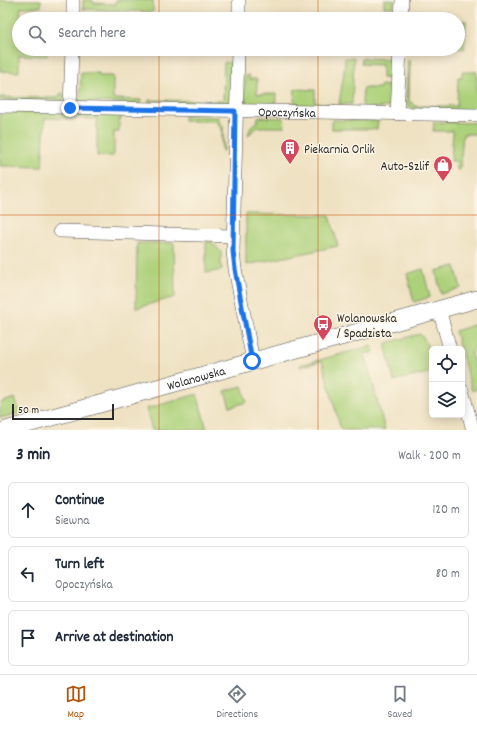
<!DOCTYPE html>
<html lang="en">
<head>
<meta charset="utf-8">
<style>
  :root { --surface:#fff; --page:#f6f6f7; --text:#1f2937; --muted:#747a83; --line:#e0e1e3; --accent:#b45309 }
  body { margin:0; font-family:Dekko,sans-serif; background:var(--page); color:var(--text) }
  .controls { position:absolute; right:12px; bottom:12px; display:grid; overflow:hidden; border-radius:6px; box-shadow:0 2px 10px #0003 }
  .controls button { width:36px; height:36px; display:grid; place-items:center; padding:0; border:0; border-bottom:1px solid var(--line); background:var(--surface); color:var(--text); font:20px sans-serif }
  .scale { position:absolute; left:12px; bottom:10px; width:102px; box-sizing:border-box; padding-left:4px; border:2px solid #2b2b2b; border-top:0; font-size:11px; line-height:14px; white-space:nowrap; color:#2b2b2b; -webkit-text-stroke:3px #fcf5e5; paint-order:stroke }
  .stop { position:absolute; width:12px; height:12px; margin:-9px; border:3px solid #1a73e8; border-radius:50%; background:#fff }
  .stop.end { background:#1a73e8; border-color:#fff; box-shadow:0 1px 4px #0008 }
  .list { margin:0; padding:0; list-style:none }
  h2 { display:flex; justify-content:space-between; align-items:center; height:52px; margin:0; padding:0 16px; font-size:17px }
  h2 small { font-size:13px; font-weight:400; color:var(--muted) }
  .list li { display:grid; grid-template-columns:26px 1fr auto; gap:12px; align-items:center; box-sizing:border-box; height:56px; margin:0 8px 8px; padding:0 8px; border:1px solid var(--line); border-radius:6px }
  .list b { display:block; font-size:15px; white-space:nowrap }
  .list p { margin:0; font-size:13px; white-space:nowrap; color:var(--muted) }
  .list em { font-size:13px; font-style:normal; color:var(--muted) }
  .icon { flex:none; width:22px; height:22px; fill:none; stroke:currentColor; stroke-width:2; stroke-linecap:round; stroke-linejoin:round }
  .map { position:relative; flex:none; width:477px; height:430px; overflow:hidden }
  .search { position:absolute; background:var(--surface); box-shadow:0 2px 10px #0003; left:12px; right:12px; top:12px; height:44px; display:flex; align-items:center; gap:10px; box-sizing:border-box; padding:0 14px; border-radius:22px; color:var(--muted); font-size:15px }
  .sheet { height:244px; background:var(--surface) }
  nav { display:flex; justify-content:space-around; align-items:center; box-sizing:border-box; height:56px; border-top:1px solid var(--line); background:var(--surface); font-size:11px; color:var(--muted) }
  nav a { display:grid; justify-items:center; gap:2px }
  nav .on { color:var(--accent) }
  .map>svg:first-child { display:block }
</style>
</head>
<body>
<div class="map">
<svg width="477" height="430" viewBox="0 0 477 430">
  <rect width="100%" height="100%" fill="#fcf5e5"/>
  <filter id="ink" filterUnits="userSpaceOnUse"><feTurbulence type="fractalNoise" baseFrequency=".025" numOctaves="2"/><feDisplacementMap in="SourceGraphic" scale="8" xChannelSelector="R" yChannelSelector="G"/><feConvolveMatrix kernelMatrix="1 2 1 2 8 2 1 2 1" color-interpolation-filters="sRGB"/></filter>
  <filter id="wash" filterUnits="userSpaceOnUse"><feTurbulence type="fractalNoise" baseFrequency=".012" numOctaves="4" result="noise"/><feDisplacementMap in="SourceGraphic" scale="16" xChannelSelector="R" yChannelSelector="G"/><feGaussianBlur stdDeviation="0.9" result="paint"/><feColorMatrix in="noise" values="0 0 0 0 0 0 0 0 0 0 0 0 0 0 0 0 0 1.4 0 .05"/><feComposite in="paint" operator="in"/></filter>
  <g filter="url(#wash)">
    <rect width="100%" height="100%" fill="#efe2c3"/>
    <g fill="#add17a" stroke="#6c7e52">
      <polygon points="0,0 41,0 41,7 21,7 20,19 19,19 19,49 47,49 47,56 19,55 19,72 0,71"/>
      <polygon points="83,0 93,0 93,3 116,4 116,0 153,0 153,12 83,9"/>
      <polygon points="384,0 394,0 393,7 384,7"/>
      <polygon points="458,20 466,21 464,49 458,48"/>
      <polygon points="345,58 354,58 352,104 339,104 344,72"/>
      <polygon points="362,58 392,59 391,79 382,78 382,65 361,64"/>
      <polygon points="408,60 410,60 409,100 415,106 457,106 458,77 462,77 462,72 477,72 477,111 409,108 406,98"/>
      <polygon points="224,62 232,63 231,96 228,102 223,105 149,104 149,100 223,101"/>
      <polygon points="81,73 99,73 99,76 113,76 113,99 141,100 141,104 77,101 76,99 80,99"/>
      <path d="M249 75V79H257V94H276V102L273 103 272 107 249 105C242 99 245 85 245 76Z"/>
      <path d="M381 85 391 86V87H394C393 95 394 102 388 107L363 109V105L362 104 363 88H380Z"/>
      <polygon points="295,89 315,90 315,103 331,104 328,108 297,108 298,103 294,103"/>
      <polygon points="61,93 63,93 63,98 65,98 63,101 0,100 0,97 57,98"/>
      <polygon points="0,111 99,114 100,115 121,115 121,120 119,120 119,132 114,132 114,154 113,156 97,156 97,119 45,118 42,167 0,166"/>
      <polygon points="184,116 218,117 218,120 223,126 224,151 222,151 222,129 215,121 184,121"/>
      <polygon points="258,117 284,118 285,127 258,127 248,135 251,126 257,122"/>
      <polygon points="332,120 378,121 377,129 332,129"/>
      <polygon points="434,122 477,123 477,134 463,134 460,170 457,170 457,161 451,161 453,131 433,131"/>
      <polygon points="246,214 330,215 338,246 246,265"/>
      <polygon points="206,242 212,242 221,252 221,263 222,270 206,273"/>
      <polygon points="137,243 174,243 175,297 136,308"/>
      <polygon points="455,266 461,288 441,294 436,271"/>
      <polygon points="423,269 430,297 414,302 407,274"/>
      <polygon points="477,324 477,343 472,351 472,359 477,373 477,389 472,391 462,355 462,349 460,349 455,331"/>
      <path d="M420 334C428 340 432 362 432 372L394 381 386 348V343Z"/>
      <polygon points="371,346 374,352 365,354 385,430 341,430 322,361 300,367 300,365"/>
      <polygon points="242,386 247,402 230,407 225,391"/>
      <polygon points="197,394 207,430 152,430 146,409"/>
      <polygon points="15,398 20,413 0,418 0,403"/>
    </g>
  </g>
  <g filter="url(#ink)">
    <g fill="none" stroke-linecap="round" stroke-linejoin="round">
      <g stroke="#484642" stroke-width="14">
        <g id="minor">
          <polyline points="73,19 73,0"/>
          <polyline points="239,19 239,0"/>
          <polyline points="401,19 402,0"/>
          <polyline points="238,49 233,251 235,269 253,361"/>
          <path id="s1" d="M0 106 477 115"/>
          <polyline points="70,108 72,49"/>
          <polyline points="397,114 400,49"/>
          <polyline points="60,231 233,236"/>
          <polyline points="439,309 450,349"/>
          <polyline points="462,390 473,430"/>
        </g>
      </g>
      <g stroke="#484642" stroke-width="18">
        <g id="tertiary">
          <path id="s2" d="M6 430 477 299"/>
        </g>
      </g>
      <use href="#minor" stroke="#fff" stroke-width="13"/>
      <use href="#tertiary" stroke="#fff" stroke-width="17"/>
    </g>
  </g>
  <g fill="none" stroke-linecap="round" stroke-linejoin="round" filter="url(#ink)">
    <polyline stroke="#1a73e8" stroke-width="5" points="70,108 235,111 233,251 235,269 252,361"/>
  </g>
  <path fill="none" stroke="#d5540f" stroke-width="1" stroke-opacity="0.55" d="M159 0V19M318 0V19M159 49V430M318 49V430M0 215H477"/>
  <defs>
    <g id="building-pin" transform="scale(1)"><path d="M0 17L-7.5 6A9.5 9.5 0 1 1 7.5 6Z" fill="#d1495b" stroke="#fcf5e5"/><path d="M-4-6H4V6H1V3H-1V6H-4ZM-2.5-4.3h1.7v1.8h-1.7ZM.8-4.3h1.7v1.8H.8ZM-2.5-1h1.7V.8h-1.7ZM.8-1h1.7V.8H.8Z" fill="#fff"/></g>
    <g id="shop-pin" transform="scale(1)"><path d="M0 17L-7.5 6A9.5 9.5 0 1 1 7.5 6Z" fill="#d1495b" stroke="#fcf5e5"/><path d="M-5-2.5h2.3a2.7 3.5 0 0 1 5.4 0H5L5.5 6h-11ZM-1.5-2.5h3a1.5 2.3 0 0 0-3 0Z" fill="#fff"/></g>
    <g id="bus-pin" transform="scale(1)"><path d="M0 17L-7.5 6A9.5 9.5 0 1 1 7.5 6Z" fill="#d1495b" stroke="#fcf5e5"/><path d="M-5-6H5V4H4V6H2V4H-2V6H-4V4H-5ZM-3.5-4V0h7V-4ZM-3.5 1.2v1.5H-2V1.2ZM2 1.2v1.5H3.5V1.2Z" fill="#fff"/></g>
  </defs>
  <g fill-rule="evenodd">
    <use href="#building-pin" x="290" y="148"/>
    <use href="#shop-pin" x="443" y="165"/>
    <use href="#bus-pin" x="323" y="324"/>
  </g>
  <g text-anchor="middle" stroke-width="3" stroke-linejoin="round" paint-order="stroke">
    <g font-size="13" fill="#2b2b2b" stroke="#fcf5e5">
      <text dy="5" stroke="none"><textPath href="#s1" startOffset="287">Opoczyńska</textPath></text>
      <text dy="5" stroke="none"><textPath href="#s2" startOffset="197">Wolanowska</textPath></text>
    </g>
    <g font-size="13" fill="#2b2b2b" stroke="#fcf5e5" text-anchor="start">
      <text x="304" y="153">Piekarnia Orlik</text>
      <text x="429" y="170" text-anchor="end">Auto-Szlif</text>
      <text x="337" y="322">Wolanowska<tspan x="337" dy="15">/ Spadzista</tspan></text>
    </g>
  </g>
</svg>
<div class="controls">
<button><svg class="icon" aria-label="locate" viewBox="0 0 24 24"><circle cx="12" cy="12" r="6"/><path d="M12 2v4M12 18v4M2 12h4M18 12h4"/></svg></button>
<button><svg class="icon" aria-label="layers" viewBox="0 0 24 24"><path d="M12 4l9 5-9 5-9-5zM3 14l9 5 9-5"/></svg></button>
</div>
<div class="scale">50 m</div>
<div class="stop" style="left:252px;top:361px"></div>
<div class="stop end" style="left:70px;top:108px"></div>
<div class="search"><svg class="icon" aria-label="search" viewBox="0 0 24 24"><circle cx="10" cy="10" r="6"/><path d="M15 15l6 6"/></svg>Search here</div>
</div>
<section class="sheet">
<h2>3 min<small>Walk · 200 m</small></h2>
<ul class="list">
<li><svg class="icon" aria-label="ahead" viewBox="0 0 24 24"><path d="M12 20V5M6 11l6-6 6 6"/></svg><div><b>Continue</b><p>Siewna</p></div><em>120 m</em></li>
<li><svg class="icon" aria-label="left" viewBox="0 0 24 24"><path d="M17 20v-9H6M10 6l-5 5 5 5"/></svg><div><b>Turn left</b><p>Opoczyńska</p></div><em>80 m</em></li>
<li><svg class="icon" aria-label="arrive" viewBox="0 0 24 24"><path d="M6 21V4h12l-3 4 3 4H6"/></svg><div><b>Arrive at destination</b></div></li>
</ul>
</section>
<nav>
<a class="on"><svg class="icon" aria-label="map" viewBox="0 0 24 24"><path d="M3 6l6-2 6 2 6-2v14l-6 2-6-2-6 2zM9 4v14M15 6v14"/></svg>Map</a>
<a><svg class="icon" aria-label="directions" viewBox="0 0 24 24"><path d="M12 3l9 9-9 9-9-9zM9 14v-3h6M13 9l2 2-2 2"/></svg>Directions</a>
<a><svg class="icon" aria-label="saved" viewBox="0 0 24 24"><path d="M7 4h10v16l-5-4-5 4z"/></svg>Saved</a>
</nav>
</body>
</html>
